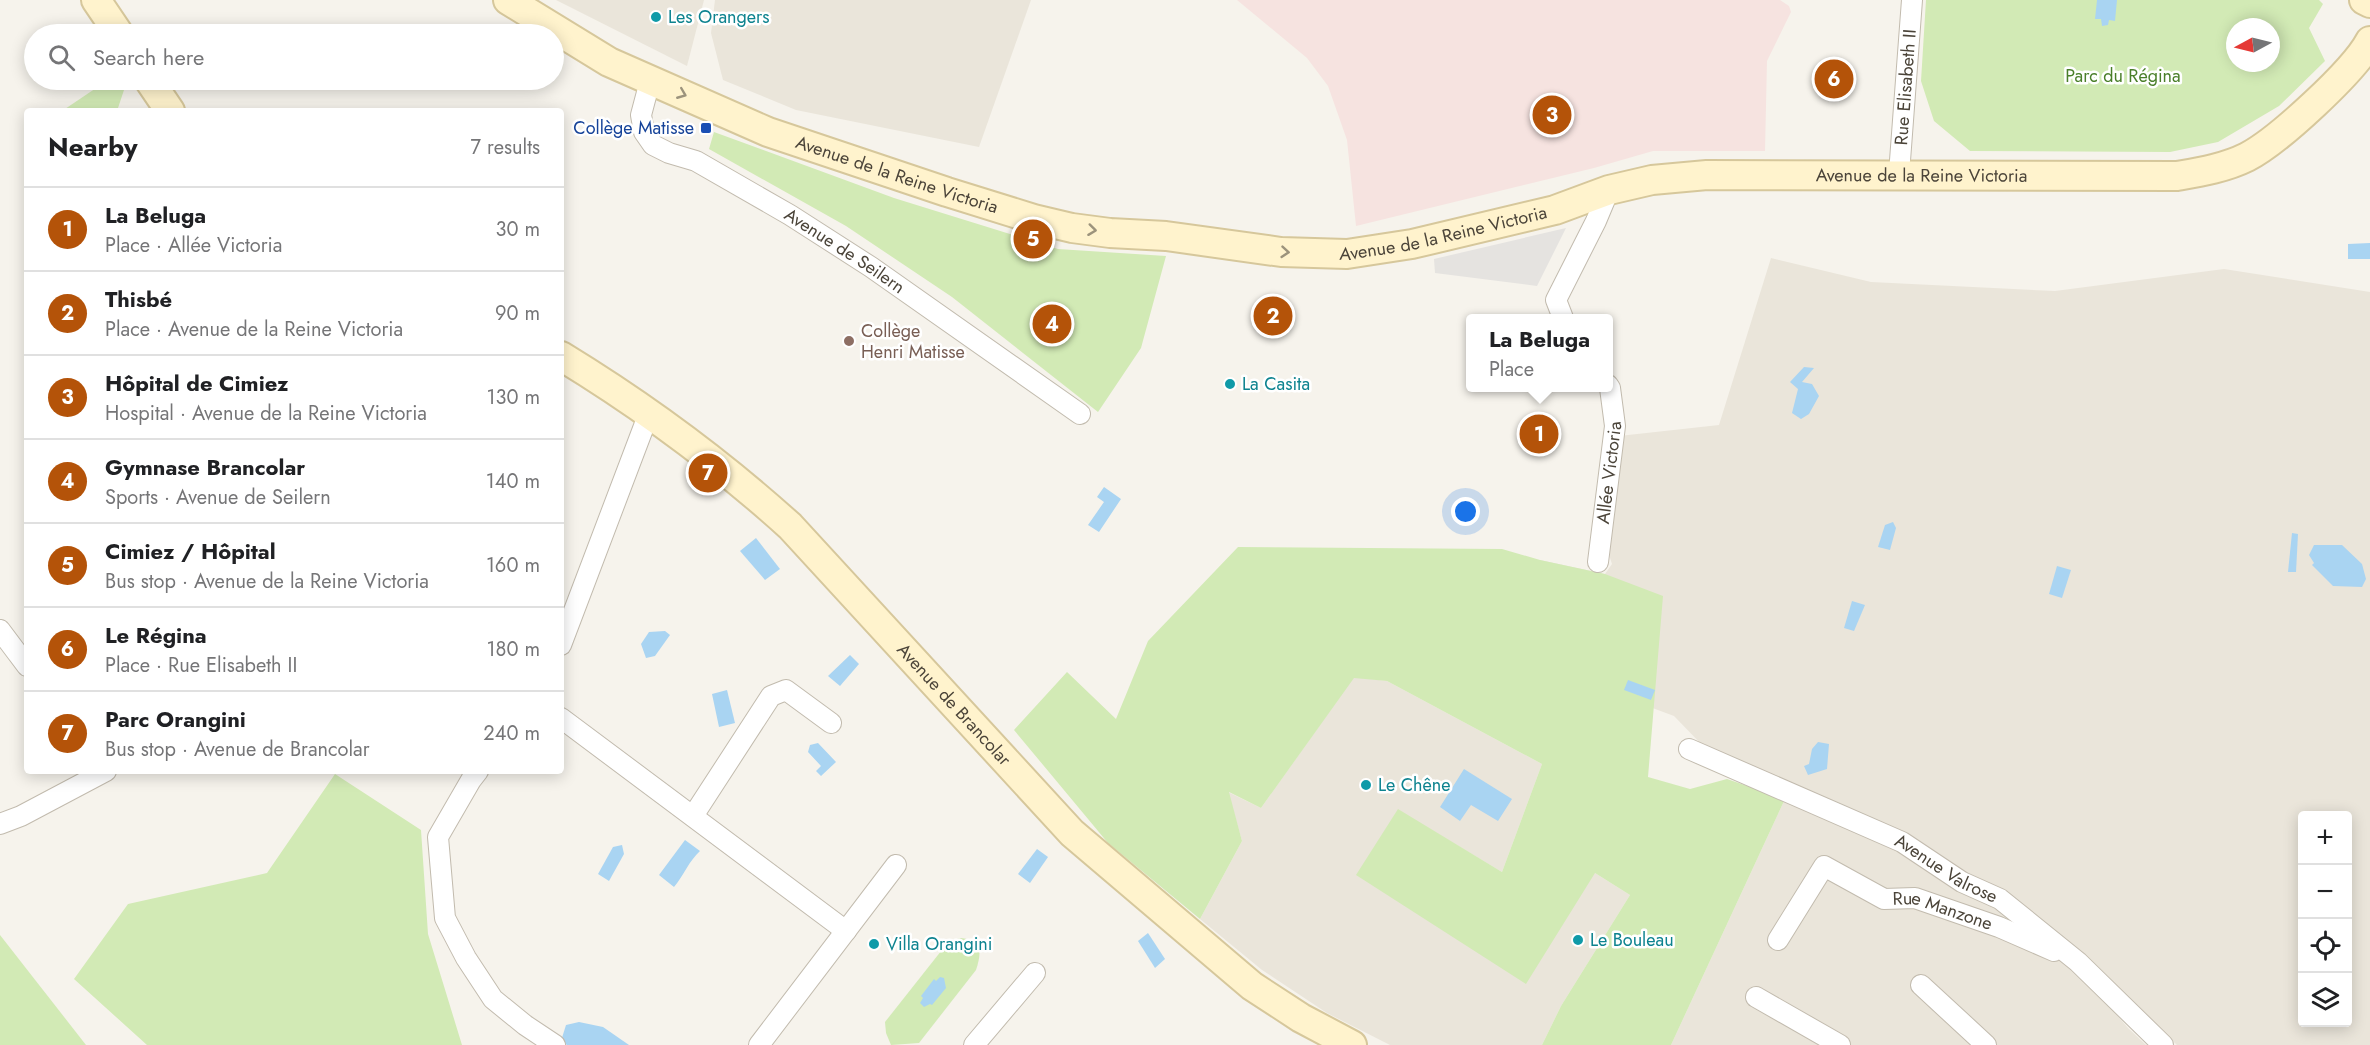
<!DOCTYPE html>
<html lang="en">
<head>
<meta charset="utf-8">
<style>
  :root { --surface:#fff; --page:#f2f2f2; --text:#202124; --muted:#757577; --line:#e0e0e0; --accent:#b45309 }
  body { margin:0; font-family:Jost,sans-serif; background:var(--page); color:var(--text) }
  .controls { position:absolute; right:18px; bottom:18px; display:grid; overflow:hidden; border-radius:6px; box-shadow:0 3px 15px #0003 }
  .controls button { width:54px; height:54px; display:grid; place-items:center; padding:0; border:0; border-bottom:2px solid var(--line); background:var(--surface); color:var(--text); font:30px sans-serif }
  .compass { position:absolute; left:2226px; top:18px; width:54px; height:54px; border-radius:50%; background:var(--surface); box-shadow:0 3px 15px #0003; rotate:263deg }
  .you { position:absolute; left:1466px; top:512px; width:21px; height:21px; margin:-15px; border:4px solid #fff; border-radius:50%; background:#1a73e8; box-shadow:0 0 0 9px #1a73e833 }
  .badge { display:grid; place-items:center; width:39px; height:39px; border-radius:50%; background:var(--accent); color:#fff; font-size:20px; font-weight:700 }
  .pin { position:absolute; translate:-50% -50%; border:3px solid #fff; box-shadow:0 2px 6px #0006 }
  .popup { position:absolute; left:1466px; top:314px; width:147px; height:78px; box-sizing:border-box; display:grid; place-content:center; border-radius:6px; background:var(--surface); filter:drop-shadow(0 2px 4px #0005); font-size:20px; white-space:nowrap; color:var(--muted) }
  .popup b { font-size:22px; color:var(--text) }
  .popup::after { content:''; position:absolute; left:50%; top:100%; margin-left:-12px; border:12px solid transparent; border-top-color:var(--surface) }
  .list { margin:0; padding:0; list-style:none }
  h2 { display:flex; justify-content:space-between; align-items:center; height:78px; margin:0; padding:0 24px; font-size:26px }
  h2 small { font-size:20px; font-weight:400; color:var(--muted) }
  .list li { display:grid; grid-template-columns:39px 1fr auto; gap:18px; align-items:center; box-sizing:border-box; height:84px; padding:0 24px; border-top:2px solid var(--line) }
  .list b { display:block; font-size:22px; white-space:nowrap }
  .list p { margin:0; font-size:20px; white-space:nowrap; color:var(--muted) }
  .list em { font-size:20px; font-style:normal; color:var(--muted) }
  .icon { flex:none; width:33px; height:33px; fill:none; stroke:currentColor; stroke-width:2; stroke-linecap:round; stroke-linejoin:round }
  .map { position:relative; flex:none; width:2370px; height:1045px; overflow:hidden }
  .search { position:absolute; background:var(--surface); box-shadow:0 3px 15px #0003; left:24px; top:24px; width:540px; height:66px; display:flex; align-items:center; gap:15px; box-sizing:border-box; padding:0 21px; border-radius:33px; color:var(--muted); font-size:22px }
  .panel { position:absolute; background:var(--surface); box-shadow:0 3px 15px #0003; left:24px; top:108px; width:540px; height:666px; border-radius:6px }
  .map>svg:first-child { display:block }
</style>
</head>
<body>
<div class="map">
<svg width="2370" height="1045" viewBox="0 0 2370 1045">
  <rect width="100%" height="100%" fill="#f6f3ec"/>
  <g fill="#eae5da" fill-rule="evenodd">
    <polygon points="556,0 704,0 687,66"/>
    <polygon points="715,0 1031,0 979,147 796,110 723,80 711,33"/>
    <path d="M1771 258 1871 282 2055 291 2224 269 2370 292V1045H2177L2067 941 2000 892 1705 748 1674 716 1534 664 1540 560 1605 574 1612 564 1606 546 1619 436 1719 425ZM2302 816H2348V1022H2302Z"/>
    <polygon points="1354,677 1387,681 1542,764 1502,872 1398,810 1357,875 1595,873 1630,895 1561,1006 1542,1045 1390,1045 1327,1013 1262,970 1200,919 1242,841 1228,792 1261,808"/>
    <polygon points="1785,799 1868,834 1997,905 2086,979 2128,1028 2146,1045 1671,1045"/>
  </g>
  <polygon fill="#f6e3e0" points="1237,0 1780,0 1789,6 1791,12 1767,61 1765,151 1653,151 1594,168 1356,226 1347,140 1328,86 1307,58"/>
  <g fill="#d2eab5" fill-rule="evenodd">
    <path d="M1926 0H2319L2323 4 2309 28 2325 61 2279 106 2218 142 2170 152 1970 151 1934 121 1921 81ZM2235 27H2271V63H2235Z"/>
    <polygon points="108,80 117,80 124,90 117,111 62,111"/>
    <polygon points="714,132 894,198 1058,249 1166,256 1141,348 1098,412 952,297 846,226 709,149"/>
    <polygon points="1238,547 1502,549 1540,560 1605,574 1663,596 1648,777 1690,789 1727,779 1785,799 1671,1045 1542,1045 1561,1006 1630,895 1595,873 1526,984 1356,875 1398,809 1502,872 1542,764 1387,681 1354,678 1261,808 1229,792 1242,841 1200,919 1108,843 1014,730 1067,672 1116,719 1148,641"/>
    <polygon points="335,774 421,830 428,934 462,1045 147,1045 74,979 128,904 267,873"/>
    <polygon points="0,935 86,1045 0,1045"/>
    <path d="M961 938C982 940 982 952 976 970L919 1043 891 1045 886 1033 885 1022 949 941Z"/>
  </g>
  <polygon fill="#e5e3e0" points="1566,228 1537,286 1435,273 1434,259"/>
  <g fill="#a9d4f2">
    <polygon points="2097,0 2117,0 2115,21 2109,20 2108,25 2102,26 2101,19 2095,19"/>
    <polygon points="2370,243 2370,259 2348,259 2348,244"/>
    <polygon points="1804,367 1814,368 1802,382 1812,384 1819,396 1809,414 1801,419 1792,413 1798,389 1790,382"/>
    <polygon points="1104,487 1121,499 1099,532 1088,525 1104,502 1097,497"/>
    <polygon points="1893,522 1896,528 1890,550 1878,547 1885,525"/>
    <polygon points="2292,533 2298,534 2296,572 2288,572"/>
    <polygon points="756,538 780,569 765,580 740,551"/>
    <polygon points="2314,545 2342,545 2362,564 2366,579 2362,587 2333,586 2312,565 2314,563 2309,555"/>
    <polygon points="2057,566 2071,570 2062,598 2049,594"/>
    <polygon points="1852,601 1865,605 1854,631 1844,628"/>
    <polygon points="665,631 670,635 655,656 646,658 641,644 649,632"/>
    <polygon points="850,655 859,664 840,686 828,676"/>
    <polygon points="1628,680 1655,690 1651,700 1624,690"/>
    <polygon points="727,690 735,723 719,727 712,694"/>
    <polygon points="1818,742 1829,744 1827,769 1808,775 1804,766 1809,764 1812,749"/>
    <polygon points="818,743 836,762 821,776 816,771 821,766 808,752 810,745"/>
    <polygon points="1464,769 1512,799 1498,821 1471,805 1460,821 1440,807"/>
    <path d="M685 840 700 851C689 861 684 875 674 887L659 875Z"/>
    <polygon points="622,845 624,854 609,881 598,874 613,847"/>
    <polygon points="1037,849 1048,857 1030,883 1018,874"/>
    <polygon points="1148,933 1165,959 1155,968 1138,941"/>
    <polygon points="940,977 944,978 946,988 932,1005 930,1004 924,1007 920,1003 923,998 921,996 934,979 936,981"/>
    <polygon points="579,1022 603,1027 629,1045 567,1045 561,1041 566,1025"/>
  </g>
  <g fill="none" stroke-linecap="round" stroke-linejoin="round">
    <g stroke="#c2bbae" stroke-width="22">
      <g id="street">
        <path id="s1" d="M650 81 641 115 644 132 653 145 669 153 696 161 790 215 871 267 1080 414"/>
        <path id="s2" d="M1899 174 1912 0"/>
        <polyline points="1563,318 1556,300 1596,221 1609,190"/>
        <path id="s3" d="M1598 562 1615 426 1610 388 1608 385"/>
        <polyline points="0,630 27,666"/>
        <polyline points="561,645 649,413"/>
        <polyline points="561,718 846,931"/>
        <path id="s4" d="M1689 749 1902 842 1962 882 2000 899 2078 962 2163 1045"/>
        <polyline points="478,771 471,780 438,837 445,918 466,958 493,999 525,1025 555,1045"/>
        <polyline points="693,816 771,696 786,690 831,723"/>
        <polyline points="0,824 21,816 106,771"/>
        <path id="s5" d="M1778 940 1824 866 1884 899 1915 898 1999 927 2054 951"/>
        <polyline points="1921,985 1986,1045"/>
        <polyline points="1756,997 1840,1045"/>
        <polyline points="759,1045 896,865"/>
        <polyline points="974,1045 1035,973"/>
      </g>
    </g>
    <g stroke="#d6c79b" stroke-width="32">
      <g id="secondary">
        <polyline points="96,0 119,34"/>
        <path id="s6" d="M508 0 609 62 768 132 947 192 1034 219 1072 228 1110 233 1166 236 1281 252 1347 254 1412 244 1555 210 1609 190 1652 180 1707 175 2177 176C2200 172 2225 168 2247 157 2278 141 2354 71 2370 41"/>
        <polyline points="2364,0 2370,3"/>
        <polyline points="149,80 170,111"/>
        <path id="s7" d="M561 356C643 406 719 462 790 526L1072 833 1252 986 1301 1018 1352 1045"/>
      </g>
    </g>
    <use href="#street" stroke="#fff" stroke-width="20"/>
    <use href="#secondary" stroke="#fff3cd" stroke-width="28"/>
  </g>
  <defs><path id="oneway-chevron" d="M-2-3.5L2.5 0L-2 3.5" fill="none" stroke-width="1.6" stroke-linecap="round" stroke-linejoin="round" transform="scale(1.5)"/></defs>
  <g stroke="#9c937c">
    <use href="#oneway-chevron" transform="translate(682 94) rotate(22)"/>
    <use href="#oneway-chevron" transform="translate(1092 230) rotate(7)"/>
    <use href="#oneway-chevron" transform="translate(1285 252) rotate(5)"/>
  </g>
  <g fill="#0f9aa8" stroke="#fff" stroke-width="2">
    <circle cx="656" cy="17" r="6"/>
    <circle cx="1230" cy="384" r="6"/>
    <circle cx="1366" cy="785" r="6"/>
    <circle cx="1578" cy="940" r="6"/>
    <circle cx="874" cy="944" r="6"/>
  </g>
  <rect fill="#1a4fb4" stroke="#fff" stroke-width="2" x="700" y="122" width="12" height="12" rx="3"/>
  <circle fill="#8d6e63" stroke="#fff" stroke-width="2" cx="849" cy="341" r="6"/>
  <g text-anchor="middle" stroke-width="5" stroke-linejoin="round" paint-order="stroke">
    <g font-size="18" fill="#0d838f" stroke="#fff" text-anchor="start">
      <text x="668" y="23">Les Orangers</text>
      <text x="1242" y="390">La Casita</text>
      <text x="1378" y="791">Le Chêne</text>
      <text x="1590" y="946">Le Bouleau</text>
      <text x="886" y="950">Villa Orangini</text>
    </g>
    <g font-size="18" fill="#4a7f2a" stroke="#fff">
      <text x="2123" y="82">Parc du Régina</text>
    </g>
    <g font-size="18" fill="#4b4439" stroke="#fff">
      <text dy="6" stroke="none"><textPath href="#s2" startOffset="87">Rue Elisabeth II</textPath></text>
      <text dy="6" stroke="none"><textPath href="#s6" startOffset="428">Avenue de la Reine Victoria</textPath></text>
      <text dy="6" stroke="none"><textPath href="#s6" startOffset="1472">Avenue de la Reine Victoria</textPath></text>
      <text dy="6" stroke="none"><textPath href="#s6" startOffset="986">Avenue de la Reine Victoria</textPath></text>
      <text dy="6" stroke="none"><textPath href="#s1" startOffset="288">Avenue de Seilern</textPath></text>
      <text dy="6" stroke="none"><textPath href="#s3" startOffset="90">Allée Victoria</textPath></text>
      <text dy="6" stroke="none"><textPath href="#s7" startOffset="528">Avenue de Brancolar</textPath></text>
      <text dy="6" stroke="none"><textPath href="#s4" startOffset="284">Avenue Valrose</textPath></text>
      <text dy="6" stroke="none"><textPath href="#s5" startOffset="216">Rue Manzone</textPath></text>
    </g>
    <g font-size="18" fill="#164399" stroke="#fff" text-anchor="end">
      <text x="694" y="134">Collège Matisse</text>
    </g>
    <g font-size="18" fill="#785e54" stroke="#fff" text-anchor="start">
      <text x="861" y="337">Collège<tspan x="861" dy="21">Henri Matisse</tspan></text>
    </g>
  </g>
</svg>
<div class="controls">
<button>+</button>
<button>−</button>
<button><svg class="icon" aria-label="locate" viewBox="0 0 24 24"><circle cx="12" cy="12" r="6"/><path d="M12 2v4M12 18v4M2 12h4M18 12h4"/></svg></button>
<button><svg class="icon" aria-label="layers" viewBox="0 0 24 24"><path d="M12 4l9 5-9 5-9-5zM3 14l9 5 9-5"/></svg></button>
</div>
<svg class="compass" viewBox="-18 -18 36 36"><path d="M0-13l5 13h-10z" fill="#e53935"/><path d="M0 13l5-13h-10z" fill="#757577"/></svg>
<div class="you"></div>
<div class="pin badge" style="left:1539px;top:434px">1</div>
<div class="popup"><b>La Beluga</b>Place</div>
<div class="pin badge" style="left:1273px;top:316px">2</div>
<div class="pin badge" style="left:1552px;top:115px">3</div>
<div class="pin badge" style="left:1052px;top:324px">4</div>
<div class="pin badge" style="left:1033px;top:239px">5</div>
<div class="pin badge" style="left:1834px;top:79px">6</div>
<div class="pin badge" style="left:708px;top:473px">7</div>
<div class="search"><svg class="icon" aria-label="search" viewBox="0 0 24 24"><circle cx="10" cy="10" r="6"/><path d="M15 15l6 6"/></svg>Search here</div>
<section class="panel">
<h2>Nearby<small>7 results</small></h2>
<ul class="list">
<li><span class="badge">1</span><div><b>La Beluga</b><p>Place · Allée Victoria</p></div><em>30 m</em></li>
<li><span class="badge">2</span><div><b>Thisbé</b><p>Place · Avenue de la Reine Victoria</p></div><em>90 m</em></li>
<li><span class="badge">3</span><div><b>Hôpital de Cimiez</b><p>Hospital · Avenue de la Reine Victoria</p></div><em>130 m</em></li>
<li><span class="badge">4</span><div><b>Gymnase Brancolar</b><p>Sports · Avenue de Seilern</p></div><em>140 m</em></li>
<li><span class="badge">5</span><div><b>Cimiez / Hôpital</b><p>Bus stop · Avenue de la Reine Victoria</p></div><em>160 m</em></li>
<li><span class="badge">6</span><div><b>Le Régina</b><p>Place · Rue Elisabeth II</p></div><em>180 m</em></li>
<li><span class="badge">7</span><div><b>Parc Orangini</b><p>Bus stop · Avenue de Brancolar</p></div><em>240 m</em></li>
</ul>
</section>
</div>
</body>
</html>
